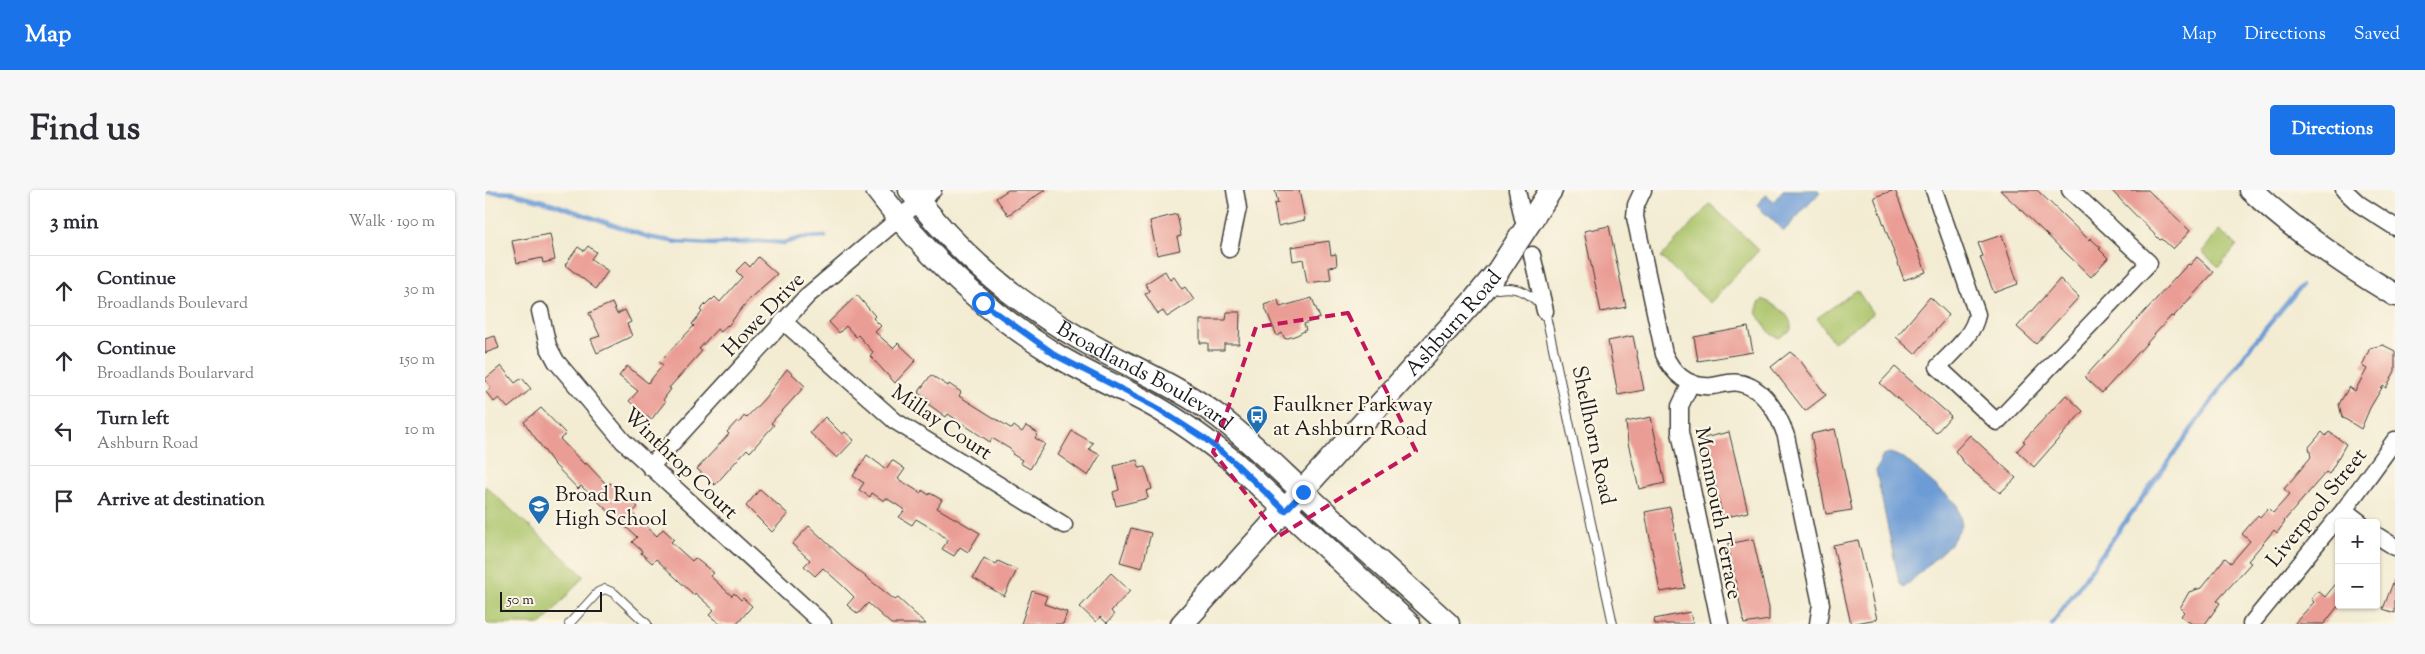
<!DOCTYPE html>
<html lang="en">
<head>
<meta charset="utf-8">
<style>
  :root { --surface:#fff; --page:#f7f7f7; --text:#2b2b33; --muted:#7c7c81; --line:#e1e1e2; --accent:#1a73e8 }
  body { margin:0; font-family:"Sorts Mill Goudy",serif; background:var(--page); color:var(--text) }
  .controls { position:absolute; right:15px; bottom:15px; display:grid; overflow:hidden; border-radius:5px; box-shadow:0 1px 4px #0004 }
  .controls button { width:45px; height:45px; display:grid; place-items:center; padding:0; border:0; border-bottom:1px solid var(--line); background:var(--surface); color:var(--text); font:25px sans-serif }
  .scale { position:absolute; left:15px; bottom:12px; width:102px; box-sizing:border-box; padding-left:5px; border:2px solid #1c1c1c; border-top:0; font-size:14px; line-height:18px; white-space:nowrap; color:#1c1c1c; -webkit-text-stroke:4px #fcf5e5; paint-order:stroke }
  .stop { position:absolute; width:15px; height:15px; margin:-11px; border:4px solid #1a73e8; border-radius:50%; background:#fff }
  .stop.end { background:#1a73e8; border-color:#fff; box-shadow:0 1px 5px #0008 }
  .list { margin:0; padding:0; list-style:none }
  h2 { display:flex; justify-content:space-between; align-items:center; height:65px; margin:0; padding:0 20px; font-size:21px }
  h2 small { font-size:16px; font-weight:400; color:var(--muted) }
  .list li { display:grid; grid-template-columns:32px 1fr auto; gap:15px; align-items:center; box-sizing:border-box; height:70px; padding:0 20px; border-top:1px solid var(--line) }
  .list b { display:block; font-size:19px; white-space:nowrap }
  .list p { margin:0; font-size:16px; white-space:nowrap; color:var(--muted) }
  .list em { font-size:16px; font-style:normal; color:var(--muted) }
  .icon { flex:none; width:28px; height:28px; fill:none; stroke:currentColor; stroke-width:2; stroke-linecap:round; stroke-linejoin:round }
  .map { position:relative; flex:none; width:1910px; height:434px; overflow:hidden; border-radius:5px }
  header { display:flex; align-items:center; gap:30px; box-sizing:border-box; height:70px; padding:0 25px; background:var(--accent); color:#fff }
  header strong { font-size:24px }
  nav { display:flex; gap:28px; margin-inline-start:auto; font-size:18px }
  .intro { display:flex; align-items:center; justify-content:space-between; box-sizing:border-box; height:120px; padding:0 30px }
  h1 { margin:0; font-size:35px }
  .button { padding:12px 22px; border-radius:5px; background:var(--accent); color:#fff; font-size:18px; font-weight:700 }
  main { display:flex; gap:30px; padding:0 30px }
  aside { flex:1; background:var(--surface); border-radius:5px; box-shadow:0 1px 4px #0004 }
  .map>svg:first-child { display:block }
</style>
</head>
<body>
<header>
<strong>Map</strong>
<nav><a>Map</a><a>Directions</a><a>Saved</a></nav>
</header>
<div class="intro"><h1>Find us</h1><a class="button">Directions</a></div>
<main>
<aside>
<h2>3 min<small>Walk · 190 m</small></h2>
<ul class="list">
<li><svg class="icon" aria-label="ahead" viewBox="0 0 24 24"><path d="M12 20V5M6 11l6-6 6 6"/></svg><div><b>Continue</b><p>Broadlands Boulevard</p></div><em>30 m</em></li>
<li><svg class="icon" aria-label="ahead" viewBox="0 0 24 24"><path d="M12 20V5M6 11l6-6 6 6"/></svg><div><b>Continue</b><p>Broadlands Boularvard</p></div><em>150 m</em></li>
<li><svg class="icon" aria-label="left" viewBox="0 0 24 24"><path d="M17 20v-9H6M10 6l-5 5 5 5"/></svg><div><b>Turn left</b><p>Ashburn Road</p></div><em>10 m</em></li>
<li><svg class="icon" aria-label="arrive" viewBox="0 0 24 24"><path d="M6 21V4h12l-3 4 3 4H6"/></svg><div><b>Arrive at destination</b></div></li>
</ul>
</aside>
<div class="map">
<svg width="1910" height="434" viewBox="0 0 1910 434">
  <rect width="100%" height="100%" fill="#fcf5e5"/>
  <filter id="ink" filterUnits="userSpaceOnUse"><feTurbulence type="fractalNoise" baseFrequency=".02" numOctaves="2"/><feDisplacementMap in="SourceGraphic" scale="10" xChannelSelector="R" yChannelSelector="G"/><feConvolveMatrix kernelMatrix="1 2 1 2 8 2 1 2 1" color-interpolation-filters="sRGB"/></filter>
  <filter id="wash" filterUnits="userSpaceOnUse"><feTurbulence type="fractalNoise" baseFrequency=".0096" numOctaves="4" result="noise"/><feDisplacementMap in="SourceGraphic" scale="20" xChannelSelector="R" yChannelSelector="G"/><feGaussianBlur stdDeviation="1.12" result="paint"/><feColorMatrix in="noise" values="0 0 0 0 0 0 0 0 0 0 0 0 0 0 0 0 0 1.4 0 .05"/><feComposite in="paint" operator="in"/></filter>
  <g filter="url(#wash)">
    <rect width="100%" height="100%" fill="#f3ecd3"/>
    <g fill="#abc46a" stroke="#647043">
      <polygon points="1225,14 1274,60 1225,113 1176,67"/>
      <polygon points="1734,40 1752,55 1734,77 1717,62"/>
      <polygon points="1372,100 1388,124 1348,152 1332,128"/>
      <path d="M1278 109C1292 117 1307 123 1306 140L1294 148 1286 144 1271 123 1274 113Z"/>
      <polygon points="0,296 99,386 57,434 0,434"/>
    </g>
    <g fill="#6c9bd5" stroke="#445c78">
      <polygon points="1298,0 1333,0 1335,2 1299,41 1271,15 1281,5 1289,11"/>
      <polygon points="1405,263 1419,268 1472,314 1477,335 1467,352 1419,398 1414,392 1391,281 1398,265"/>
    </g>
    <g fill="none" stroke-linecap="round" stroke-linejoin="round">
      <g stroke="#6c9bd5" stroke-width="4.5">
        <polyline points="0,2 28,3 69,14 163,47 192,52 227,54 277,51 298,53 317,48 340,47"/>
        <polyline points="1567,434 1766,156 1816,96"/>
      </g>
    </g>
    <g id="blocks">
      <g fill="#ea9d95">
        <polygon points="523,0 560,0 523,25 511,8"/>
        <polygon points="790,0 814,0 820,30 793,36 789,14 793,13"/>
        <polygon points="1410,0 1441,82 1419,90 1389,7"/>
        <polygon points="1515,0 1552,0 1604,50 1605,48 1616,58 1614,59 1623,68 1606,87"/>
        <polygon points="1626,0 1663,0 1705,41 1688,59 1677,49 1675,50"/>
        <polygon points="692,24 695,39 696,46 692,47 695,60 672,65 665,31"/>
        <polygon points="1124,36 1141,117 1116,122 1099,41"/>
        <polygon points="65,44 70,70 58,73 57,68 32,73 27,51"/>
        <polygon points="1517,45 1533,94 1509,103 1495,67 1498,66 1493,53"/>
        <polygon points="844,51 846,65 851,64 852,76 844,77 846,90 822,93 818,69 808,71 806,57"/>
        <polygon points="103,56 111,62 106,69 123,81 111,99 80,75 93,57 99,61"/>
        <polygon points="273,67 292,84 264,109 243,136 242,135 236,142 232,139 214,159 217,161 184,198 186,199 178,210 180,212 166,230 144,211 153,201 134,186 142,176 163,193 178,175 174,172 209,136 207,134 217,122 215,120 226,109 227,110 230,107 235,112 257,87 251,81 260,72 265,77"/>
        <polygon points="1712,67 1729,82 1688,127 1686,126 1678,135 1617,203 1600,187 1703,74 1705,75"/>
        <polygon points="680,81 685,90 689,87 697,99 700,97 709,110 682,127 678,121 673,124 660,104 665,101 660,94"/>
        <polygon points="1575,89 1594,107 1551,154 1532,137"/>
        <polygon points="372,105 390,126 388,128 396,136 390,142 408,158 413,153 431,170 410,193 385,166 388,162 373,145 371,147 361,136 354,143 344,132"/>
        <polygon points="1445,107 1464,125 1430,164 1411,147"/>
        <polygon points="827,108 835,128 819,134 821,140 812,145 800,149 797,143 792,146 779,115 793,110 795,117"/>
        <polygon points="127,113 132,124 140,120 146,132 142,134 147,146 112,163 106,149 115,146 104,123"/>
        <polygon points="742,122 755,122 754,154 739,154 739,160 723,160 723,153 715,153 715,130 741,130"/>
        <polygon points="1263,137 1268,162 1213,171 1209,147"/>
        <polygon points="10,146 14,158 0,163 0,149"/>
        <polygon points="1148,146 1159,200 1133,205 1123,151"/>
        <polygon points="1898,155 1910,161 1910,181 1901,198 1898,196 1885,218 1876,239 1857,227 1854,214 1864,197 1870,201 1882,179 1877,176 1885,158"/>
        <polygon points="1305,162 1314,169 1341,205 1320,221 1286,177"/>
        <polygon points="16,176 30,193 37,188 46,199 23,218 14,208 9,212 1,202 6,198 0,189"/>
        <polygon points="1410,177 1466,226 1451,243 1395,193"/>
        <polygon points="302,179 320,196 286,233 289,235 265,262 262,259 230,295 212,279 244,244 242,242 252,231 254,233 259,226 261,228 279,209"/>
        <polygon points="446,185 463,196 464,194 476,202 474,206 527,239 529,236 537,242 541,236 553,243 550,248 560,254 545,279 535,273 537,270 527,264 528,262 525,259 507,248 505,252 463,224 461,227 443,214 445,211 433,203"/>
        <polygon points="1581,205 1598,221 1549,277 1532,261 1540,252 1538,251"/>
        <polygon points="56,218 81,244 75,249 100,275 101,273 122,295 125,293 153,317 147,323 172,346 178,339 189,349 186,352 207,371 210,368 229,383 225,386 247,406 249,403 256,410 258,408 267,416 252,434 235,434 224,425 229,420 210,403 209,405 171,369 167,373 156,363 157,361 147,352 152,347 96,296 93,299 69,274 39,232"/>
        <polygon points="340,227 357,244 360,242 369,250 352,268 325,243"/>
        <polygon points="1166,227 1180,293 1154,299 1143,253 1141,232"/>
        <polygon points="1350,239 1367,320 1341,324 1326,244"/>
        <polygon points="587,241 608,253 604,259 615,265 603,286 573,265"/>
        <polygon points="1244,242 1263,322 1238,328 1219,248"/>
        <polygon points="1837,242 1841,246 1844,242 1861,254 1844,284 1841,282 1799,331 1800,332 1792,343 1789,340 1763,371 1766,373 1732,411 1735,413 1720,434 1707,434 1696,426 1699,422 1695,418 1704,402 1716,398 1740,368 1746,373 1765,351 1757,344 1773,325 1775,327 1783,318 1788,323 1805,304 1799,299 1826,267 1824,257"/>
        <polygon points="1485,245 1531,288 1515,303 1482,276 1470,261"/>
        <polygon points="382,265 401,279 407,270 420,279 413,289 436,303 437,300 444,305 445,303 457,310 452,318 495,343 483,362 475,357 469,366 457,359 463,350 453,342 431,329 427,335 414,327 420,320 401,308 399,311 387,303 385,307 374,300 379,293 368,286"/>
        <polygon points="652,270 654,278 660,277 663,285 667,299 661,301 663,308 631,316 628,302 634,300 629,276"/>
        <polygon points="275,299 303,324 287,342 261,316"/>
        <polygon points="1185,317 1200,398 1175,402 1160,322"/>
        <polygon points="324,336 366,375 410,410 413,408 441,434 406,434 383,413 373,424 362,415 369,407 358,396 338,378 330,386 319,376 325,370 307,354"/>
        <polygon points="646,338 666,343 657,378 635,372"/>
        <polygon points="1268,349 1284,418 1284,430 1259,434 1243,354"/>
        <polygon points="1373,350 1392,429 1366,434 1348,355"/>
        <polygon points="499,368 511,375 513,371 532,380 519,406 488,388"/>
        <polygon points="626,383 645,401 626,421 629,425 622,433 615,427 611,432 595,417"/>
        <polygon points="1854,390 1854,415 1839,434 1809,434 1829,412 1826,409 1833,401 1840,407"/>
        <polygon points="1909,390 1910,390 1910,423 1898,419"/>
        <polygon points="547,401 562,406 559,414 582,422 578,434 536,434"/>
        <polygon points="1205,422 1208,434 1170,434 1169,429"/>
      </g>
    </g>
  </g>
  <g filter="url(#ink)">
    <use href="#blocks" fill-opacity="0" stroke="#3c3b37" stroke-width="1"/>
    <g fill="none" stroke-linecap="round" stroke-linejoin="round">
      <g stroke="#3c3b37" stroke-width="10">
        <g id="lane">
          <path d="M1013 99C1034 95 1048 105 1060 121L1128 434"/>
          <polyline points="84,434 113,402 120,399 129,403 162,434"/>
        </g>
      </g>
      <g stroke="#3c3b37" stroke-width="19">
        <g id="street">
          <polyline points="1032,0 1038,29 1043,35"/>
          <path d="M1158 0 1151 15 1150 27 1179 164C1188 184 1204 198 1227 196 1236 195 1245 191 1254 193 1279 197 1294 225 1301 246L1336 414 1333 434"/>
          <path d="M1449 0 1492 124C1489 145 1467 162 1453 177L1512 232 1664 73 1585 0"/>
          <polyline points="1859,0 1874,14 1910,37"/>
          <polyline points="744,59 753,18 750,0"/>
          <polyline points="1047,65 1060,121"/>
          <polyline points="55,121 63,156 71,171 138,251 338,434"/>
          <polyline points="298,131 410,231 579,335"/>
          <polyline points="1206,193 1195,216 1195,242 1235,434"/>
          <polyline points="165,277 322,106 448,0"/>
          <polyline points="1859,320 1876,333"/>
          <polyline points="1891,345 1910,357"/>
          <polyline points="1766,434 1859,320 1910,250"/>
        </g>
      </g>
      <g stroke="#3c3b37" stroke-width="25">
        <g id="secondary">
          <path d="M392 0C442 66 501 122 571 165 603 185 637 198 669 216 697 232 724 252 749 272L924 434"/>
          <path id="s1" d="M425 0C470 60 529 111 594 148 640 175 690 194 733 226 767 252 797 283 829 312 873 353 918 393 963 434"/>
          <path d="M1766 0C1810 41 1858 74 1910 105"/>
          <path id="s2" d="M697 434 990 109 1013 81 1066 0"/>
        </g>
      </g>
      <use href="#lane" stroke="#fff" stroke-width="8"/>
      <use href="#street" stroke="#fff" stroke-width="16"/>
      <use href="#secondary" stroke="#fff" stroke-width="22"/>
    </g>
  </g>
  <g fill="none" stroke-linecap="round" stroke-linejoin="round" filter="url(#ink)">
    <polyline stroke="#1a73e8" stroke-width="6" points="498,113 572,166 669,216 720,249 749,272 800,321 818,302"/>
  </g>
  <path fill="none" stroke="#c2185b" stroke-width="4" stroke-dasharray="10 6" stroke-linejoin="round" d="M863 123 931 261 794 346 728 262 771 137Z"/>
  <defs>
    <g id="bus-pin" transform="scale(1.125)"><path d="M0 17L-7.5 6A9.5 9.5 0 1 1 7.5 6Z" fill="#1f6fb2" stroke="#fcf5e5"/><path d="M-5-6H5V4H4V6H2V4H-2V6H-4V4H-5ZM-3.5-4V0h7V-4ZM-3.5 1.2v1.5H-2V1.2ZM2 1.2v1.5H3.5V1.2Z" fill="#fff"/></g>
    <g id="school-pin" transform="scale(1.125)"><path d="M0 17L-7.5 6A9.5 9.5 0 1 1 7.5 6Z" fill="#1f6fb2" stroke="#fcf5e5"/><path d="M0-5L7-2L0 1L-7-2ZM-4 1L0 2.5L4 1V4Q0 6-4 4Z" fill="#fff"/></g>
  </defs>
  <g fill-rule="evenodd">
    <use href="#bus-pin" x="772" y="226"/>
    <use href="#school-pin" x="54" y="316"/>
  </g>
  <g text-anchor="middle" stroke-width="4.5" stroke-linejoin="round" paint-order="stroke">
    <g font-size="21" fill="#1c1c1c" stroke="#fcf5e5">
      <text transform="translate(278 124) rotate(-46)" y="7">Howe Drive</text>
      <text dy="7" stroke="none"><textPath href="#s2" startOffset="405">Ashburn Road</textPath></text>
      <text dy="7" stroke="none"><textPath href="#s1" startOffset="302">Broadlands Boulevard</textPath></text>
      <text transform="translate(457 232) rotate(34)" y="7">Millay Court</text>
      <text transform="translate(1109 245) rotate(78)" y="7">Shellhorn Road</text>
      <text transform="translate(196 273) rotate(44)" y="7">Winthrop Court</text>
      <text transform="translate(1831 317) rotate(-51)" y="7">Liverpool Street</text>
      <text transform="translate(1234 323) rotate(79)" y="7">Monmouth Terrace</text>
    </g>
    <g font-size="21" fill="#1c1c1c" stroke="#fcf5e5" text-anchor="start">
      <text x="788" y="221">Faulkner Parkway<tspan x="788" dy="24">at Ashburn Road</tspan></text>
      <text x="70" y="311">Broad Run<tspan x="70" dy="24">High School</tspan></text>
    </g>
  </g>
</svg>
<div class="controls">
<button>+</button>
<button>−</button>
</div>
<div class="scale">50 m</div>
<div class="stop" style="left:498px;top:113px"></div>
<div class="stop end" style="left:818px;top:302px"></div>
</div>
</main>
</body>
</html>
